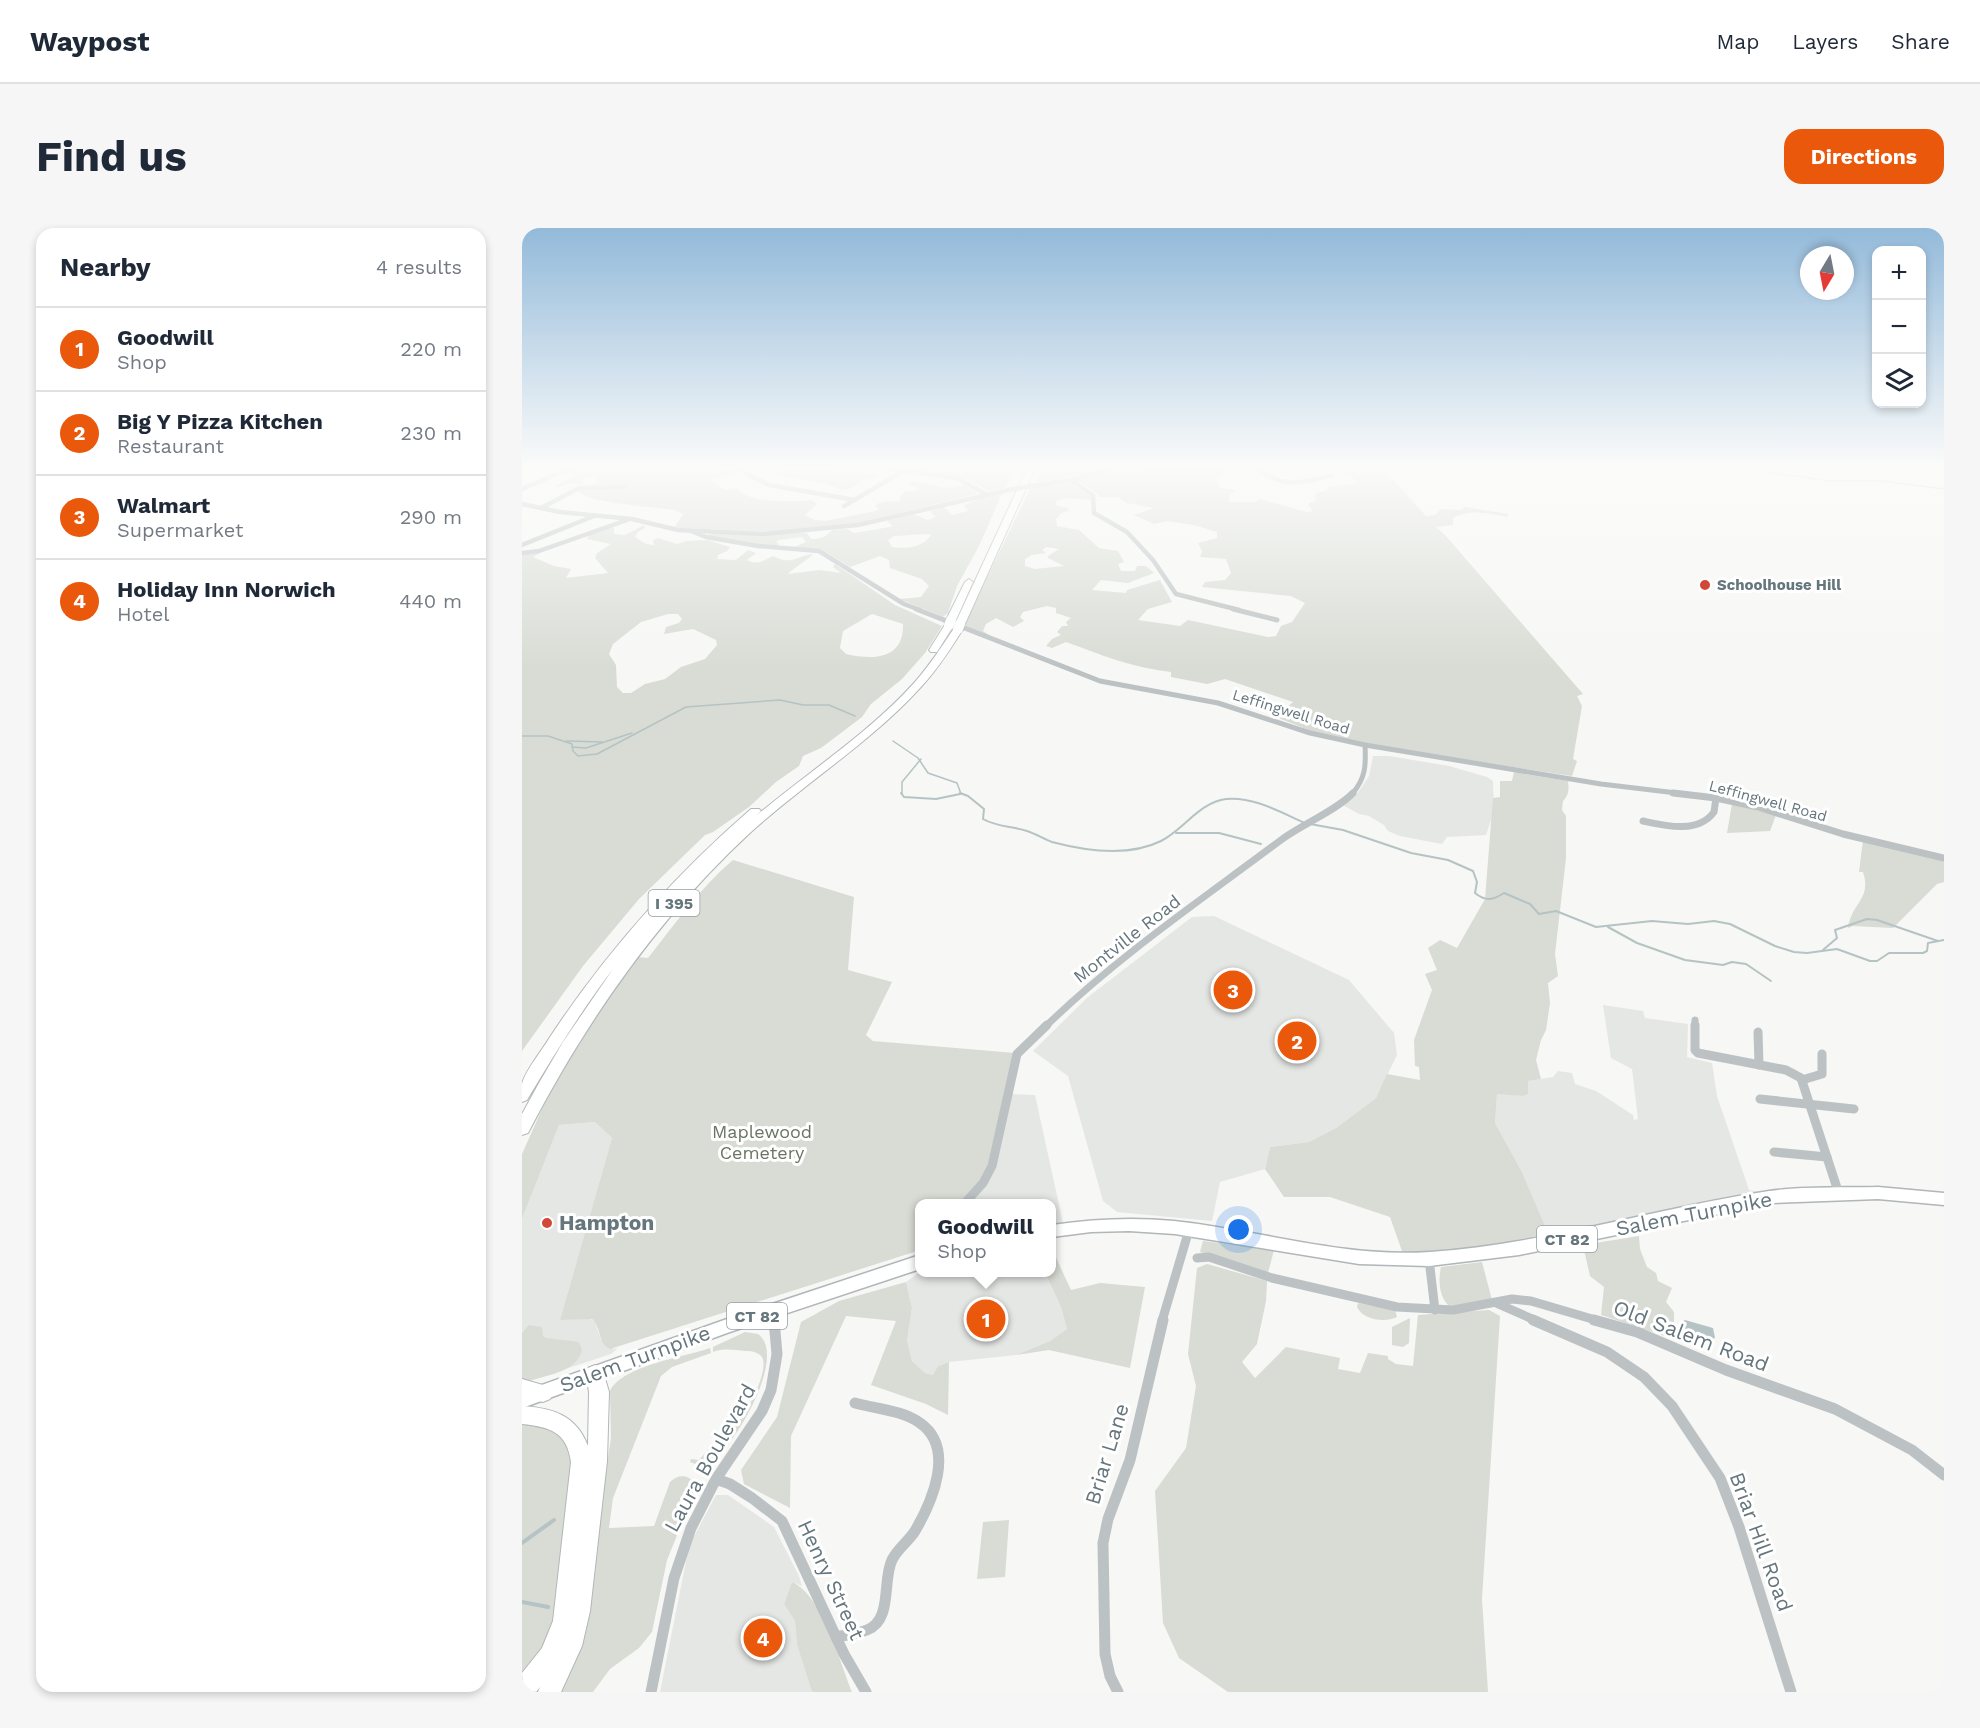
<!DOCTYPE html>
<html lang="en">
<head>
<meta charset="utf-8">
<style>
  :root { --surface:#fff; --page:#f6f6f7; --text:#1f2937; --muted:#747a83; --line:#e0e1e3; --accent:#ea580c }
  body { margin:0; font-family:"Work Sans",sans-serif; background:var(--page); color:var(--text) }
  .controls { position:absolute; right:18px; top:18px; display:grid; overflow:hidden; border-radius:12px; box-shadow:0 3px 9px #0003 }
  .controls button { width:54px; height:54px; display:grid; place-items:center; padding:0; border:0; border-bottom:2px solid var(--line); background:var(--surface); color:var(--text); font:30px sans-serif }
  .compass { position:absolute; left:1278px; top:18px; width:54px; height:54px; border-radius:50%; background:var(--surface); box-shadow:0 3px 9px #0003; rotate:190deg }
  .you { position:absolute; left:717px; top:1002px; width:21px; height:21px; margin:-15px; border:4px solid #fff; border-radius:50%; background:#1a73e8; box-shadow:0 0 0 9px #1a73e833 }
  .badge { display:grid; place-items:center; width:39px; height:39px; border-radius:50%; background:var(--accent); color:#fff; font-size:20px; font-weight:700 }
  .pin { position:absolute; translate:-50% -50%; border:3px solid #fff; box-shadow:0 2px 6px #0006 }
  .popup { position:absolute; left:393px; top:971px; width:141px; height:78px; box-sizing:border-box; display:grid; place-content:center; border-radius:12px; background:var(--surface); filter:drop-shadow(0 2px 4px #0005); font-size:20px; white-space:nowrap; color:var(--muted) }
  .popup b { font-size:22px; color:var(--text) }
  .popup::after { content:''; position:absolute; left:50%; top:100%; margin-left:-12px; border:12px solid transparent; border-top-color:var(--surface) }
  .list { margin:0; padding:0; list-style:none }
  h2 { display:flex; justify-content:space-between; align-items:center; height:78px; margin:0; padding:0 24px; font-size:26px }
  h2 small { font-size:20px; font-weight:400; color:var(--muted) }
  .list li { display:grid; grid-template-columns:39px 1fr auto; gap:18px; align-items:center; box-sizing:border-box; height:84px; padding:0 24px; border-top:2px solid var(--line) }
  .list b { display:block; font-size:22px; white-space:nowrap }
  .list p { margin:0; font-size:20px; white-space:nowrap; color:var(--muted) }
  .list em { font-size:20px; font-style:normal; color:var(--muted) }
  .icon { flex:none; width:33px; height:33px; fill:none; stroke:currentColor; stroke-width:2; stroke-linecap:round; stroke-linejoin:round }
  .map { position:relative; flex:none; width:1422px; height:1464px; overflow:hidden; border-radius:18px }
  header { display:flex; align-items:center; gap:36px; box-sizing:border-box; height:84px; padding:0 30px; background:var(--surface); border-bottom:2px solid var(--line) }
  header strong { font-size:28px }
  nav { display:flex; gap:33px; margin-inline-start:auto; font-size:21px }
  .intro { display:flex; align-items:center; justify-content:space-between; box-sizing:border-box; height:144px; padding:0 36px }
  h1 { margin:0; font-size:42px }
  .button { padding:15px 27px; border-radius:18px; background:var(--accent); color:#fff; font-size:21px; font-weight:700 }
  main { display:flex; gap:36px; padding:0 36px }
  aside { flex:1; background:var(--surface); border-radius:18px; box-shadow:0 3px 9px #0003 }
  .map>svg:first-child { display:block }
</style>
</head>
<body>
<header>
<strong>Waypost</strong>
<nav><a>Map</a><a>Layers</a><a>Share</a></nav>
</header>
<div class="intro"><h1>Find us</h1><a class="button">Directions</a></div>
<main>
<aside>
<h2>Nearby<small>4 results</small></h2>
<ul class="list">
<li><span class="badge">1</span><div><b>Goodwill</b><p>Shop</p></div><em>220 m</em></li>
<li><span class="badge">2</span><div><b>Big Y Pizza Kitchen</b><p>Restaurant</p></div><em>230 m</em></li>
<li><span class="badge">3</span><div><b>Walmart</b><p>Supermarket</p></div><em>290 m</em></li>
<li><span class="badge">4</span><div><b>Holiday Inn Norwich</b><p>Hotel</p></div><em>440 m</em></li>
</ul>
</aside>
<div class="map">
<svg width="1422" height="1464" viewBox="0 0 1422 1464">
  <rect width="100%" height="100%" fill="#f7f7f5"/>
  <g fill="#e5e7e5">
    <polygon points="851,528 867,528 927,538 965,549 971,553 972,583 964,607 925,609 920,616 878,608 866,603 862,597 847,588 837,586 819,576 833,568 840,559 847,548"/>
    <polygon points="692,688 827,752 872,805 875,827 854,870 814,900 787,914 748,919 743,941 698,954 690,993 595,984 581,973 546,848 511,823 566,769 670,689"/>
    <polygon points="1081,777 1121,783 1123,790 1166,796 1165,829 1190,835 1195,868 1227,962 1244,965 1027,1008 1000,944 973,895 975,865 999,868 1006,853 1031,849 1036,843 1050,845 1053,856 1074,863 1111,887 1112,892 1116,891 1110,841 1089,830"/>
    <polygon points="488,866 513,867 541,995 530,998 530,976 448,976 464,955"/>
    <polygon points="73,894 90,910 38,1092 67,1090 73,1094 79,1112 92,1121 96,1120 89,1126 4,1154 0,1152 0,991 37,897"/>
    <polygon points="398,1044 523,1045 539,1079 545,1101 528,1113 494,1127 427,1134 416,1138 412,1147 403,1145 390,1133 385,1112 390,1080 384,1054"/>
    <polygon points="194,1267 206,1267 252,1299 277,1348 280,1358 270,1354 262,1376 273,1393 275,1417 290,1464 138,1464 167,1318"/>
  </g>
  <g fill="#d8dcd4" fill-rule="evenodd">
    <path d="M23 236H161L183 240 216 242 217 245 187 252 203 262 215 260C224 276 274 274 290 272L295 276 283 287 293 292 303 293 354 283 357 281 353 278C362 270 368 275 378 273V269L384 263H392L397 260 389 258 388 255 394 253 423 260 442 257 456 266 331 296 250 304 159 300 153 299 161 286 152 282 92 275 68 270 56 263 69 259 75 253V247L67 248 61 252 60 257 50 255 36 259 34 258 52 248 14 239Z"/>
    <polygon points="387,236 494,236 484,260 467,263 442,250 382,240"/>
    <polygon points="532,236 594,236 595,237 559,247 515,254 517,246"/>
    <path d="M734 236H857L904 288 913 287 919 281 939 282 943 279 987 286 985 289C967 285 947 281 931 290V297L914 299 923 307 1061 466 1055 468 1060 478 1051 531 1055 533 1050 548 861 519 794 505 754 489 771 474 703 451 685 456 649 449V444C612 440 579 427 544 414L530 420 524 418 530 411 539 407 535 404 540 398H546L544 394 549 390 534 385V380L525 378 501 384 498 389 502 393 491 399 474 390 464 396 461 403 474 412 441 399 509 259 544 254 549 255 572 271C559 274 547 266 534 274L533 277 546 280 547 283 539 285 534 291 535 298 557 302 577 320 596 323 602 334 596 336 599 343H613L615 338H624L632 345 606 355 579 352 570 362 604 365 605 362 638 352 650 374 626 381 616 392 658 398 666 392 746 409 754 408 759 398 770 394 783 375 769 368 680 359 683 354 703 352 709 345 704 331 678 329 680 323 676 315 695 310V304L672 297 645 293 632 296 612 287 632 280 604 275 597 269H576V266L554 252 596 239 702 240 705 245 695 250 694 253 699 260 714 262 708 267 707 274H733L738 271 784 284 791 283 786 276 793 273 794 265 804 263 807 259 835 255 828 246H820L812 239C788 237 755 255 734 236ZM524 319 537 321 526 328V330L542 338 513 341 503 338V331L510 327 524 325 520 322Z"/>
    <polygon points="240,239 256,239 269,243 299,242 357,247 352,251 341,251 328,261 319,262 305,256 263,249 254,244 226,243"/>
    <path d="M480 266 457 318 435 358 426 385 421 389 377 371 399 369 407 358 400 351 368 340 367 332 358 328 328 339 302 323 272 319 284 314 280 309 257 312 254 314 257 316 253 319 185 308 187 306 279 305H285L289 311C300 311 303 309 310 302L326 301 332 305 368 299 371 298 365 293 391 286 406 292 414 289 408 283 422 279 430 287 446 283 442 277 459 270ZM406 306 409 307C400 320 385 321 370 319L366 312 372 308Z"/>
    <path d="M122 297 123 300 116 304 113 309 124 316 132 317 131 312 136 310 155 316 164 313 185 312 208 319 205 323 196 327 195 331 214 332 226 322 234 325 225 332C236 338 242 332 251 328 271 338 273 328 291 326 286 332 274 338 266 346L297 342 319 345 311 339 313 336 373 377 420 398 403 425 380 451 349 476 340 489 299 520 281 528 277 538 254 554 227 579 191 604 183 607 117 671 61 738 0 823V326L18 325 11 329 32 338 49 341 44 350 86 345 73 330 75 325 89 316 65 311 67 306 90 299 92 300V306L103 307ZM146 386H156L160 391 157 395 144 399 142 406 171 401 194 412 195 417 183 431 159 439 143 451 123 456 109 465H101L95 459 94 437 87 426 91 416 119 394ZM350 386 381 396C382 432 350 432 324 426L318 420 321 403Z"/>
    <path d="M992 544 1046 553C1047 561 1047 567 1041 573L1040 582 1044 588V630L1033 726 1036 748 1026 755 1028 775 1024 802 1019 812 1014 832 1019 851 1006 853V866L1000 868 975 866 973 895 1000 944 1026 1005 955 1021 881 1026 868 989 808 969H762L743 941 748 919 787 914 814 900 854 870 865 846 898 852 897 839 893 838 892 812 910 762 903 746 915 742 906 720 918 712 935 720 963 671 971 570 978 569V553H990Z"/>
    <polygon points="1210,576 1254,587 1248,603 1205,605"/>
    <path d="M1341 612 1422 632V654L1415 656 1371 700 1331 698 1326 700C1330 674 1350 671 1341 644H1337Z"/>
    <path d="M211 632 332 669 326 742 370 754 344 807 351 813 493 825 465 940 453 960 439 975 398 976V1018L392 1024 88 1121C75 1115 80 1100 70 1091L38 1092 90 910 73 894 37 897 0 991V926L27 865 53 817 115 729 126 730C153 696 178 660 211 632Z"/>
    <polygon points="1117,1008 1118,1021 1125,1039 1134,1045 1136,1053 1150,1060 1144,1074 1152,1084 1152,1111 1079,1087 1082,1059 1068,1048 1061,1017"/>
    <polygon points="681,1013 752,1022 746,1045 678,1024"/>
    <polygon points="530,1021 549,1062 578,1055 623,1059 608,1140 527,1122 494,1127 528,1113 545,1101 539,1079 523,1045 530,1044"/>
    <path d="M960 1034 970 1072 927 1078C917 1069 916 1052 919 1039Z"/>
    <polygon points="685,1036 745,1053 744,1073 735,1116 720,1134 733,1150 764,1119 818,1130 816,1141 838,1145 846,1125 866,1128 866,1131 874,1136 891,1138 896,1087 967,1082 978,1088 960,1371 966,1464 706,1464 657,1430 641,1395 633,1263 664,1220 674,1158 666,1126 675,1040"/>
    <polygon points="384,1054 390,1080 385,1112 390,1133 403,1145 411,1147 416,1138 427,1134 426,1187 404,1176 349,1157 374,1093 324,1088 269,1208 268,1280 222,1256 219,1242 255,1189 279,1094 317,1073"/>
    <path d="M836 1075 873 1082 875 1089C863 1095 841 1092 835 1079Z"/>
    <polygon points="888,1090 887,1115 881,1119 870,1117 870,1099"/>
    <path d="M7 1097 20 1099 21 1108 24 1110 57 1114 60 1122C54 1145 24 1147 4 1154L0 1152V1105Z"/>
    <path d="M223 1104 236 1106C267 1128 210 1224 186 1236 180 1239 173 1236 168 1234L169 1231 177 1232 193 1214 196 1218 202 1212 199 1208C206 1202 213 1196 219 1189 228 1180 247 1141 240 1129 236 1124 230 1123 224 1123 213 1122 201 1120 191 1124V1119Z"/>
    <path d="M188 1120 189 1125 150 1139 139 1148 91 1270 87 1300 132 1298 148 1254C156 1246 167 1246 173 1256L169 1273 145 1332 130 1404 117 1420 88 1441 71 1464H37L44 1452 58 1417 89 1210 88 1163C101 1137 164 1129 188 1120Z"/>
    <polygon points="0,1193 32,1199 52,1225 34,1398 0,1454"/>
    <polygon points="487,1292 483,1349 455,1351 461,1294"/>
    <path d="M270 1354C300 1367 318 1434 330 1464H290L275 1417 273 1393 262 1376Z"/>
  </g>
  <polygon fill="#b5c3c5" points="1163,1092 1191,1100 1193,1110 1179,1116 1175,1120 1165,1114 1161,1093"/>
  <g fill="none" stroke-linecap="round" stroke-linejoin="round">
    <g stroke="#b5c3c5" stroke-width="1.5">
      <polyline points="1237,236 1244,244 1309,253 1360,253 1422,261"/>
      <polyline points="0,508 26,508 50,516 51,523 56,528 75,526 164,479 258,472 281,477 307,477 333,488"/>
      <polyline points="44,513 80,514"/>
      <polyline points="371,513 396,530 406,545 435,555 439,566"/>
      <polyline points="50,519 64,520 110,505"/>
      <polyline points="380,566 380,554 399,531"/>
    </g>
    <g stroke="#b5c3c5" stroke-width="2">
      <polyline points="379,565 382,569 414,571 438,566"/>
      <path d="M438 565 446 568 462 581 461 591C475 599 490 598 505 603 514 606 522 611 530 614 564 623 607 629 639 613 661 602 678 574 704 571 731 568 760 585 783 595"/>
      <path d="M788 596 821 602 889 625 926 632 951 643 955 654 953 665C964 674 971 672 982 665L1008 676 1017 686 1034 683 1074 699 1130 693 1166 696 1192 693 1208 696 1253 718 1272 724 1285 725 1315 721 1348 733H1355L1367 725H1401L1405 723 1406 715 1422 712"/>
      <polyline points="654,605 697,605 739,616"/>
      <polyline points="1086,699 1115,715 1163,732 1201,737 1210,734 1224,736 1249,753"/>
      <polyline points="1301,722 1315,710 1313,702 1345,691 1355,692 1416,713"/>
    </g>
    <g stroke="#b5c3c5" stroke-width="4">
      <polyline points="0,1315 32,1292"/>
      <polyline points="0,1374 26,1379"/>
    </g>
    <g stroke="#b0b6b9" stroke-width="3">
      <g id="primary">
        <path d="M1356 959 1422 965V977L1356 971 1249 975 997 1027 907 1038 837 1036 653 1006 607 1003 569 1004 530 1009V997C571 991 611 989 652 993 737 1002 822 1030 908 1024 1023 1016 1134 980 1247 963 1281 958 1322 960 1356 959Z"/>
        <polygon points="398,1027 398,1041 205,1105 0,1180 0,1164 205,1091"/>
      </g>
    </g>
    <g stroke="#b2b7b9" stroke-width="2">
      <g id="motorway">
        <path d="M507 236H515L443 396 438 399 441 401C428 422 415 442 398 460 348 515 284 554 229 604 135 691 64 793 6 905L0 907V886L17 855 41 814 91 741C59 783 32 827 5 872L0 874C0 868 0 861 0 856 3 843 21 821 28 809 85 723 152 648 229 581H237L239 583 234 588C286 544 346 506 392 455 408 437 420 418 433 399L436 398 433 396Z"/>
        <polygon points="447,351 451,354 434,392 426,394 424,392 443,354"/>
        <polygon points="424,395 432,397 415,424 409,424 407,422"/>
        <path d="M73 1137 80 1140 87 1164 85 1233 68 1383 60 1418 39 1464H16L18 1459 14 1464H0V1445L20 1420 31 1393 49 1234C45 1204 28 1199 0 1196V1178C31 1180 54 1187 66 1218L67 1164 64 1146 66 1140Z"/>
        <polygon points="0,1151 28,1159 31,1165 28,1171 21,1174 0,1169"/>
      </g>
    </g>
    <g stroke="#bcc2c4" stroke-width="4.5">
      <polyline points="222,236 219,240 221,244 247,257 333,272"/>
      <polyline points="335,236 435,250 465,267"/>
      <path d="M730 236C760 261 776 256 811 247"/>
      <polyline points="1078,236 1086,239"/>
      <polyline points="549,252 571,267 572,285 605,304 631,332 654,366 717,382"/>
      <polyline points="509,258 555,251 596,238 675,241 734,236"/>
      <polyline points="0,261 53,238"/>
      <polyline points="0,276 38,284 110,291 156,302 241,306 336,297 482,263"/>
      <polyline points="322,278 383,242"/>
      <polyline points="19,280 57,260 102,259"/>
      <polyline points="169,303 184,309 236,318 297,323 382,376 398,382"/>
      <polyline points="0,317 72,288"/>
      <polyline points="0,325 17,323 105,292"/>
    </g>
    <g stroke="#bcc2c4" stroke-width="5">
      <polyline points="394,381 578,453 696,475 788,505 843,517 1079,556 1163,566"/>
      <polyline points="711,381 755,392"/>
      <path d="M830 566C844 550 844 537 843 517"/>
    </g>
    <g stroke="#bcc2c4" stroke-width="7">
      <polyline points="1151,565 1194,570 1236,579 1321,606 1422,630"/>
      <path d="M1121 593C1144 598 1176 606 1192 584L1194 570"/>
      <polyline points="1173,792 1173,799"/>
      <path d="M523 799C595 729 679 672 759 612 779 597 815 582 831 565"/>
    </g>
    <g stroke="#bcc2c4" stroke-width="9">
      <polyline points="1173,797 1173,822 1176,825 1264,842 1279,850 1317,966"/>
      <polyline points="1236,804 1237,837"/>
      <polyline points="1280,852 1300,846 1300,826"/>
      <polyline points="1238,871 1332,881"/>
      <polyline points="1252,924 1305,929"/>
      <polyline points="442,976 461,955 470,938 495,826 525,797"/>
      <polyline points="675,1030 687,1029 750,1050 875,1079 931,1082 990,1071 1009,1073 1077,1093"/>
      <polyline points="907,1031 913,1082"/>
      <polyline points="974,1075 1015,1093"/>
      <polyline points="251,1083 252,1093"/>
      <polyline points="640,1093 667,1002"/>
    </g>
    <g stroke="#bcc2c4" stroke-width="11">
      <polyline points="1011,1092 1085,1124 1122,1149 1150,1178 1198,1250 1217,1299 1269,1464"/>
      <polyline points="1072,1092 1115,1104 1204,1142 1313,1181 1390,1222 1422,1247"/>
      <polyline points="194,1251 208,1256 230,1270 260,1293 322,1426 344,1464"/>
      <path d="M314 1409C324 1407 335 1406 345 1402 371 1392 360 1352 370 1332 375 1321 386 1314 393 1303 410 1274 434 1220 398 1195 380 1182 354 1181 333 1175"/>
      <polyline points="129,1464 152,1350 169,1300 194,1251 240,1183 249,1162 255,1126 252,1092"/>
      <polyline points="596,1464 588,1448 583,1426 581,1315 586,1291 608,1232 641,1092"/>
    </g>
    <use href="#primary" fill="#fff" fill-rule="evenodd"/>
    <use href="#motorway" fill="#fff" fill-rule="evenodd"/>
    <g stroke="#b2b7b9" stroke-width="12" stroke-linecap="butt">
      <g id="motorway-bridge">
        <polyline points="427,397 429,392"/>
        <polyline points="436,401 438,396"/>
      </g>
    </g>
    <polyline stroke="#bcc2c4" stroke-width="4.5" points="482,263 509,258"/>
    <use href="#motorway-bridge" stroke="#fff" stroke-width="10"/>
  </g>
  <linearGradient id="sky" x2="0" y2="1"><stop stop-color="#93bada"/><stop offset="0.54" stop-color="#fbfbfa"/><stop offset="1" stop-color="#fbfbfa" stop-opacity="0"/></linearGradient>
  <rect width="1422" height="441" fill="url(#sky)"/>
  <g fill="#d34739" stroke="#fff" stroke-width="2">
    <circle cx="1183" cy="357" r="6"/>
    <circle cx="25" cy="995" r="6"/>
  </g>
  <g text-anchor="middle" stroke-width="6" stroke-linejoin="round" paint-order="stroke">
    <g font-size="15" font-weight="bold" fill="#65767d" stroke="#fff" text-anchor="start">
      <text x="1195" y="362">Schoolhouse Hill</text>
    </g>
    <g font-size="15" fill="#65767d" stroke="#fff">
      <text transform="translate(769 484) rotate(17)" y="5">Leffingwell Road</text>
      <text transform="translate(1246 573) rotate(15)" y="5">Leffingwell Road</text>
    </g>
    <g fill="#fff" stroke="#939fa4" stroke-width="1.5">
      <rect x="126.5" y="662" width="51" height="26" rx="4.5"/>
      <rect x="1015" y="998" width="60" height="26" rx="4.5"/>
      <rect x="205" y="1075" width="60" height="26" rx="4.5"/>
    </g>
    <g font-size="16" font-weight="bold" fill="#65767d">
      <text x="152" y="681">I 395</text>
      <text x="1045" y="1017">CT 82</text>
      <text x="235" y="1094">CT 82</text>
    </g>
    <g font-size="18" fill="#65767d" stroke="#fff">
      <text transform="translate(605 711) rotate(-38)" y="6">Montville Road</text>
    </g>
    <g font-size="18" fill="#697663" stroke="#fff">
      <text x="240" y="910">Maplewood<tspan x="240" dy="21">Cemetery</tspan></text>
    </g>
    <g font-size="21" fill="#65767d" stroke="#fff">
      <text transform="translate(1172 986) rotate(-11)" y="7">Salem Turnpike</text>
      <text transform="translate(1169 1108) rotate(21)" y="7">Old Salem Road</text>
      <text transform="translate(113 1131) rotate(-20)" y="7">Salem Turnpike</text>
      <text transform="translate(585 1226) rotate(-73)" y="7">Briar Lane</text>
      <text transform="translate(188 1230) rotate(-61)" y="7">Laura Boulevard</text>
      <text transform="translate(1239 1314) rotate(70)" y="7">Briar Hill Road</text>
      <text transform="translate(309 1352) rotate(65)" y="7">Henry Street</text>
    </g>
    <g font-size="21" font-weight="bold" fill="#65767d" stroke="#fff" text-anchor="start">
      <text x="37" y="1002">Hampton</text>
    </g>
  </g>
</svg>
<div class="controls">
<button>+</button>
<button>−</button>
<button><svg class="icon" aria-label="layers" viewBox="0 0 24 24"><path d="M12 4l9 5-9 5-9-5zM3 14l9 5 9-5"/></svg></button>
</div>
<svg class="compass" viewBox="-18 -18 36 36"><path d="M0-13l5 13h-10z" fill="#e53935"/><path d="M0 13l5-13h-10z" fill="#747a83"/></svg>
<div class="you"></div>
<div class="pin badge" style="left:464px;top:1091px">1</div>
<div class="popup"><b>Goodwill</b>Shop</div>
<div class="pin badge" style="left:775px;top:813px">2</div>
<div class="pin badge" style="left:711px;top:762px">3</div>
<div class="pin badge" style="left:241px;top:1410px">4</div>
</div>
</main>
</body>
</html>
